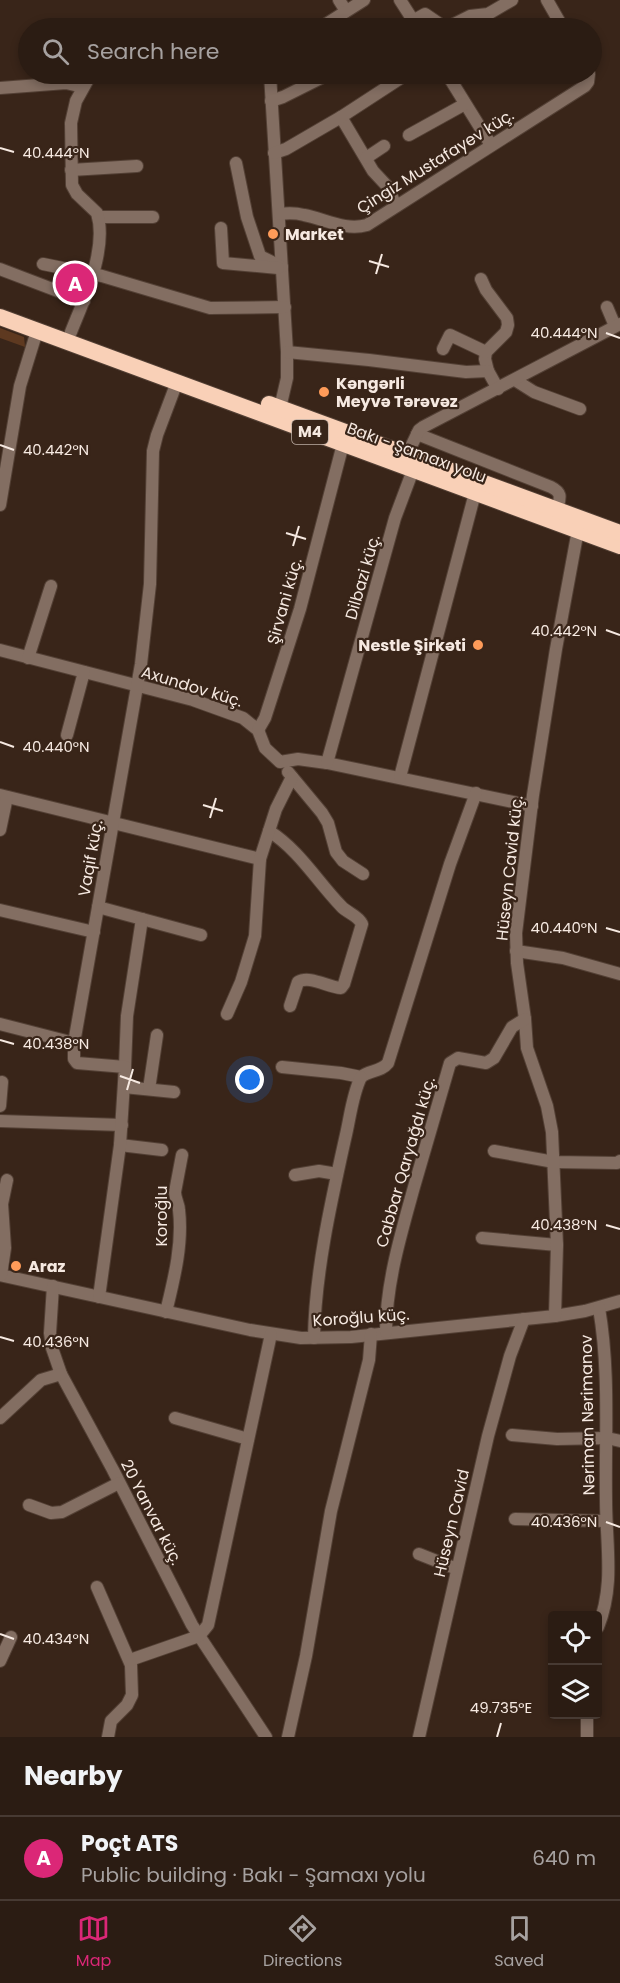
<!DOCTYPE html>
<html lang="en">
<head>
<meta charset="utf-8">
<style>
  :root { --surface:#2b1c13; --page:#33251c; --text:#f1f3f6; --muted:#a6a1a0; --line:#473a33; --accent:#db2777 }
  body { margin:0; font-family:Poppins,sans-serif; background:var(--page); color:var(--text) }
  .controls { position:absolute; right:18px; bottom:18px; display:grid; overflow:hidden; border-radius:6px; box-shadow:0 3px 9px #0003 }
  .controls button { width:54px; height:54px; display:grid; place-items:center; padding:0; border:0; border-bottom:2px solid var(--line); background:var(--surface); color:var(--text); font:30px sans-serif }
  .you { position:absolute; left:250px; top:1080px; width:21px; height:21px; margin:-15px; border:4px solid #fff; border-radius:50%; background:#1a73e8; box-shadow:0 0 0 9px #1a73e833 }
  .badge { display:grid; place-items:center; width:39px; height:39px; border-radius:50%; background:var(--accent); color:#fff; font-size:20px; font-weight:700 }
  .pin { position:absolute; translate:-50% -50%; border:3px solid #fff; box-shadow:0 2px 6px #0006 }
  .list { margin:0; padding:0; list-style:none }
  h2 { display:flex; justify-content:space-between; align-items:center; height:78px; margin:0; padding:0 24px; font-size:26px }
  h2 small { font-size:20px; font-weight:400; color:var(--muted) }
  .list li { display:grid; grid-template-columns:39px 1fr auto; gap:18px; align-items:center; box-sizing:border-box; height:84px; padding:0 24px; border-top:2px solid var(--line) }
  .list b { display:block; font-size:22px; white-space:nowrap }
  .list p { margin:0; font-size:20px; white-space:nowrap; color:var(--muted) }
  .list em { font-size:20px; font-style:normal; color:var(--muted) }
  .icon { flex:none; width:33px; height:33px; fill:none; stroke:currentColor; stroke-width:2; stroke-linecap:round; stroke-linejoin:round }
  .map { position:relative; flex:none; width:620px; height:1737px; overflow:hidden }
  .search { position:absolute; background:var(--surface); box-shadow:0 3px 9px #0003; left:18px; right:18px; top:18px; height:66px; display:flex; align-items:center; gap:15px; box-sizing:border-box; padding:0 21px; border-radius:33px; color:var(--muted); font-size:22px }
  .sheet { height:162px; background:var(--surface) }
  nav { display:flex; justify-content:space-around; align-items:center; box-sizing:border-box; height:84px; border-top:2px solid var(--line); background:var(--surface); font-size:16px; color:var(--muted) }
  nav a { display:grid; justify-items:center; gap:3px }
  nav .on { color:var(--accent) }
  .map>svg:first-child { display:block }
</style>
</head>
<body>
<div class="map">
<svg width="620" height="1737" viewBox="0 0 620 1737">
  <rect width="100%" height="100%" fill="#392519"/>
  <polygon fill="#5e3920" points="0,328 24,337 25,347 0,338"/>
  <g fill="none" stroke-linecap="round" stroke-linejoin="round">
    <g stroke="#534035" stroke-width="14">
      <g id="minor">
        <polyline points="339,0 346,11"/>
        <polyline points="400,0 418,28"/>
        <polyline points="547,0 563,28"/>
        <polyline points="247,28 267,27"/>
        <polyline points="320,28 364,0"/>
        <polyline points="400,28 425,14 444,27 448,27 470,16 488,14 512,0"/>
        <polyline points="270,74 287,352 287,378 280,408"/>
        <polyline points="447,74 491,145"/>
        <polyline points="181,77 208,74"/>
        <polyline points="0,88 66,83 83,87"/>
        <polyline points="271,101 283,97 329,74"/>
        <polyline points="341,117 373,171 387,186 396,206"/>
        <polyline points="409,135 465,104"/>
        <polyline points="274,153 286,149 341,117 407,74"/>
        <polyline points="366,158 384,146"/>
        <polyline points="236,163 247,217 260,256 282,267"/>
        <polyline points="71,170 137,166"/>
        <path d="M280 214C288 213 296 213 304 215 325 219 345 231 367 225L585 86 588 82 589 74"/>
        <polyline points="99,217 153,217"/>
        <polyline points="221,228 223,263 278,268"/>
        <polyline points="43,264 102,276 210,308 285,307"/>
        <polyline points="0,269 84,301"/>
        <polyline points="481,279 486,290 507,318 508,325 506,332 486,352 485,359 488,371"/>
        <polyline points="607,307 615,326"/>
        <path d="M71 332C84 299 108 249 97 213L77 194 72 185 71 123 76 101 91 74"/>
        <polyline points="443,349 450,335 486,352"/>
        <polyline points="287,352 369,360 466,372 488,371 498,389"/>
        <polyline points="515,380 534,392 580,409"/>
        <path d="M417 434 551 487C563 493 560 498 557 510"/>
        <polyline points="407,455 419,430 423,427 620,324"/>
        <polyline points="0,505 20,386 37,331"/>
        <polyline points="0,650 193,700 243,718 258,730 265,748 280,762 298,759 327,763 532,806"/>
        <polyline points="28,658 51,586"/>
        <polyline points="258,730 265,718 300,609 343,444"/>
        <polyline points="67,735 84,672"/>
        <polyline points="327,763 395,518 413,470"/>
        <polyline points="288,772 322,813 328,823 336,852 343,861 363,874"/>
        <polyline points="400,777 475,493"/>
        <polyline points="0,795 260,859"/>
        <polyline points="0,830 7,797"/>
        <path d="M269 831C299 850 317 881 341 906 347 913 358 915 362 924L344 984 341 988C327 987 310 975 298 982L290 1006"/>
        <polyline points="98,907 201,935"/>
        <polyline points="0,910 94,932"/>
        <polyline points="516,951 563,958 620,974"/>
        <polyline points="227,1014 241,982 255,936 260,859 276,809 292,777"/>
        <polyline points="0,1024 74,1043"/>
        <polyline points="125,1067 127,1016 142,919"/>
        <path d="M282 1067 341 1073 361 1077C369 1070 381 1072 388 1063L450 864 476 793"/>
        <polyline points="124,1087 174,1092"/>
        <polyline points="149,1089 157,1035"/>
        <polyline points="0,1106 2,1082"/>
        <polyline points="0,1121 122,1125"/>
        <polyline points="120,1145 162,1150"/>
        <polyline points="494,1151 554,1162 617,1163 620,1161"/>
        <polyline points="295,1175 319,1171 337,1174"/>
        <polyline points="482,1238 557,1245"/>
        <polyline points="0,1275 250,1330 301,1338 351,1337 555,1316 585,1311 620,1301"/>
        <polyline points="1,1275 5,1248 2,1204 7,1180"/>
        <polyline points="53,1286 50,1333 52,1348 61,1374 113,1470 192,1625 266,1737"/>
        <polyline points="99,1297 120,1145 125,1067 77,1063 74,1059 74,1043 141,664 150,584 153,451 157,435 177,382"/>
        <path d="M166 1312C174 1279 183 1244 179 1210 179 1204 175 1199 175 1192L182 1155"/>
        <polyline points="555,1316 557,1245 552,1132 547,1106 527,1048 525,1019 517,963 516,933 533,795 556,649 578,530"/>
        <path d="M386 1332C386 1283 401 1234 414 1187 426 1146 438 1104 450 1063L458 1058 486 1063 494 1058 512 1027 525 1019"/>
        <path d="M314 1338C315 1273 331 1202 345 1139 350 1119 352 1095 361 1077"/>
        <polyline points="0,1418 41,1380 61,1374"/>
        <polyline points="175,1418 248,1439"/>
        <polyline points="512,1435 557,1439 607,1438 620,1441"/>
        <polyline points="29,1505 51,1513 62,1512 119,1483"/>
        <polyline points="515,1519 606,1521"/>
        <polyline points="419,1554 457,1569"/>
        <polyline points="97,1587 131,1665 132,1695 127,1705 111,1721 108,1737"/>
        <path d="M598 1627C615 1585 606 1545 606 1500 605 1436 610 1372 599 1308"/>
        <polyline points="130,1660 199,1636 208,1625 271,1334"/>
        <polyline points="0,1661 11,1637"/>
        <polyline points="587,1714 587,1737"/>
        <polyline points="288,1737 306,1656 331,1511 369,1360 371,1334"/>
        <polyline points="419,1737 488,1436 510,1356 524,1319"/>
      </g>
    </g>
    <g stroke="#534035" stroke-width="18">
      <g id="highway">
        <polyline points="0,317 620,546"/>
        <polyline points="269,404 620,533"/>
      </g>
    </g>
    <use href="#minor" stroke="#836e62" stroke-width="12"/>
    <use href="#highway" stroke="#f9d0b7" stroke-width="16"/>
  </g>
  <path fill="none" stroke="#f6e9e1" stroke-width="2" d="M0 148 14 152M369 261 389 267M376 274 382 254M606 333 620 338M0 445 14 450M286 533 306 539M293 546 299 526M606 630 620 635M0 742 14 747M203 805 223 811M210 818 216 798M606 928 620 932M0 1040 14 1044M120 1076 140 1083M127 1090 133 1069M606 1225 620 1229M0 1337 14 1341M606 1522 620 1527M0 1634 14 1639M497 1737 501 1723"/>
  <g fill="#fe9b59" stroke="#392519" stroke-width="2">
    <circle cx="273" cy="234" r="6"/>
    <circle cx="324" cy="392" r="6"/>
    <circle cx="478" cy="645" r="6"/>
    <circle cx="16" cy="1266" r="6"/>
  </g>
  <g text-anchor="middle" stroke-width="4.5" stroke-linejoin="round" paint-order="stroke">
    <rect fill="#392519" stroke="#bdaea5" stroke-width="1.5" x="292" y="420" width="36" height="24" rx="4.5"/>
    <g font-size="15" font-weight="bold" fill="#f6e9e1">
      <text x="310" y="437">M4</text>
    </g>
    <g font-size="16" fill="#f6e9e1" stroke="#392519">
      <text transform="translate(435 161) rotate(-32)" y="6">Çingiz Mustafayev küç.</text>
      <text transform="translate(417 452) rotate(20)" y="6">Bakı - Şamaxı yolu</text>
      <text transform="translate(362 577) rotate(-74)" y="6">Dilbazi küç.</text>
      <text transform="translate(284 601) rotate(-74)" y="6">Şirvani küç.</text>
      <text transform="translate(192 686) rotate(17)" y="6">Axundov küç.</text>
      <text transform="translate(90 858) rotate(-80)" y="6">Vaqif küç.</text>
      <text transform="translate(509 868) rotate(-84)" y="6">Hüseyn Cavid küç.</text>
      <text transform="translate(405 1162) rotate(-74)" y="6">Cabbar Qaryağdı küç.</text>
      <text transform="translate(161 1216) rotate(-90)" y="6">Koroğlu</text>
      <text transform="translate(361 1317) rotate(-4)" y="6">Koroğlu küç.</text>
      <text transform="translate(587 1415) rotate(-91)" y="6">Nəriman Nərimanov</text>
      <text transform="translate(152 1512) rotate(63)" y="6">20 Yanvar küç.</text>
      <text transform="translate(451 1523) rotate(-77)" y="6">Hüseyn Cavid</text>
    </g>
    <g font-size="16" font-weight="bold" fill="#f6e9e1" stroke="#392519" text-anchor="start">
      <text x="285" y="240">Market</text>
      <text x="336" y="389">Kəngərli<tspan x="336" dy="18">Meyvə Tərəvəz</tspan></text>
      <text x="466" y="651" text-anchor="end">Nestle Şirkəti</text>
      <text x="28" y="1272">Araz</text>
    </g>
  </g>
  <g font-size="15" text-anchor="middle" fill="#f6e9e1" stroke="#392519" stroke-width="4.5" stroke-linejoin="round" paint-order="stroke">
    <text x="56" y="158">40.444°N</text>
    <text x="564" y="338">40.444°N</text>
    <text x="56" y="455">40.442°N</text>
    <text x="564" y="636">40.442°N</text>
    <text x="56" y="752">40.440°N</text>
    <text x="564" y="933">40.440°N</text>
    <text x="56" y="1049">40.438°N</text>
    <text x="564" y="1230">40.438°N</text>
    <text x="56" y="1347">40.436°N</text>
    <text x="564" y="1527">40.436°N</text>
    <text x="56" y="1644">40.434°N</text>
    <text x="501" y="1713">49.735°E</text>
  </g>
</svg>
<div class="controls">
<button><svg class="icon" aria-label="locate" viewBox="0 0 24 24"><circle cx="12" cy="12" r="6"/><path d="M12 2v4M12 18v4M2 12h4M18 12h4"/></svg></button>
<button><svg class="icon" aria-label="layers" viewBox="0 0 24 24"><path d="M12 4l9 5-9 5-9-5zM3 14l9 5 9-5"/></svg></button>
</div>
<div class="you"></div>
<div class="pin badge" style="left:75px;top:283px">A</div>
<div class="search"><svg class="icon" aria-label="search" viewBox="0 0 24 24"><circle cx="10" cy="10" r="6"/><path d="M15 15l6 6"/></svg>Search here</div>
</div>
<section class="sheet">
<h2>Nearby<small></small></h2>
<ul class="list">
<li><span class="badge">A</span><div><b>Poçt ATS</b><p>Public building · Bakı - Şamaxı yolu</p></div><em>640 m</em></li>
</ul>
</section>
<nav>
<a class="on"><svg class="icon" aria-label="map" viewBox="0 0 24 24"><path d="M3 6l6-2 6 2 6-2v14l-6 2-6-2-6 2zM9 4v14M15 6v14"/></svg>Map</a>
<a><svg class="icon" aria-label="directions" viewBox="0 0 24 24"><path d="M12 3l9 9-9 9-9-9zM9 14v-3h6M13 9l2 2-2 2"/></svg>Directions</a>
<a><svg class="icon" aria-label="saved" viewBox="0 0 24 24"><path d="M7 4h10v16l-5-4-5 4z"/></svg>Saved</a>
</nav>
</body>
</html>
